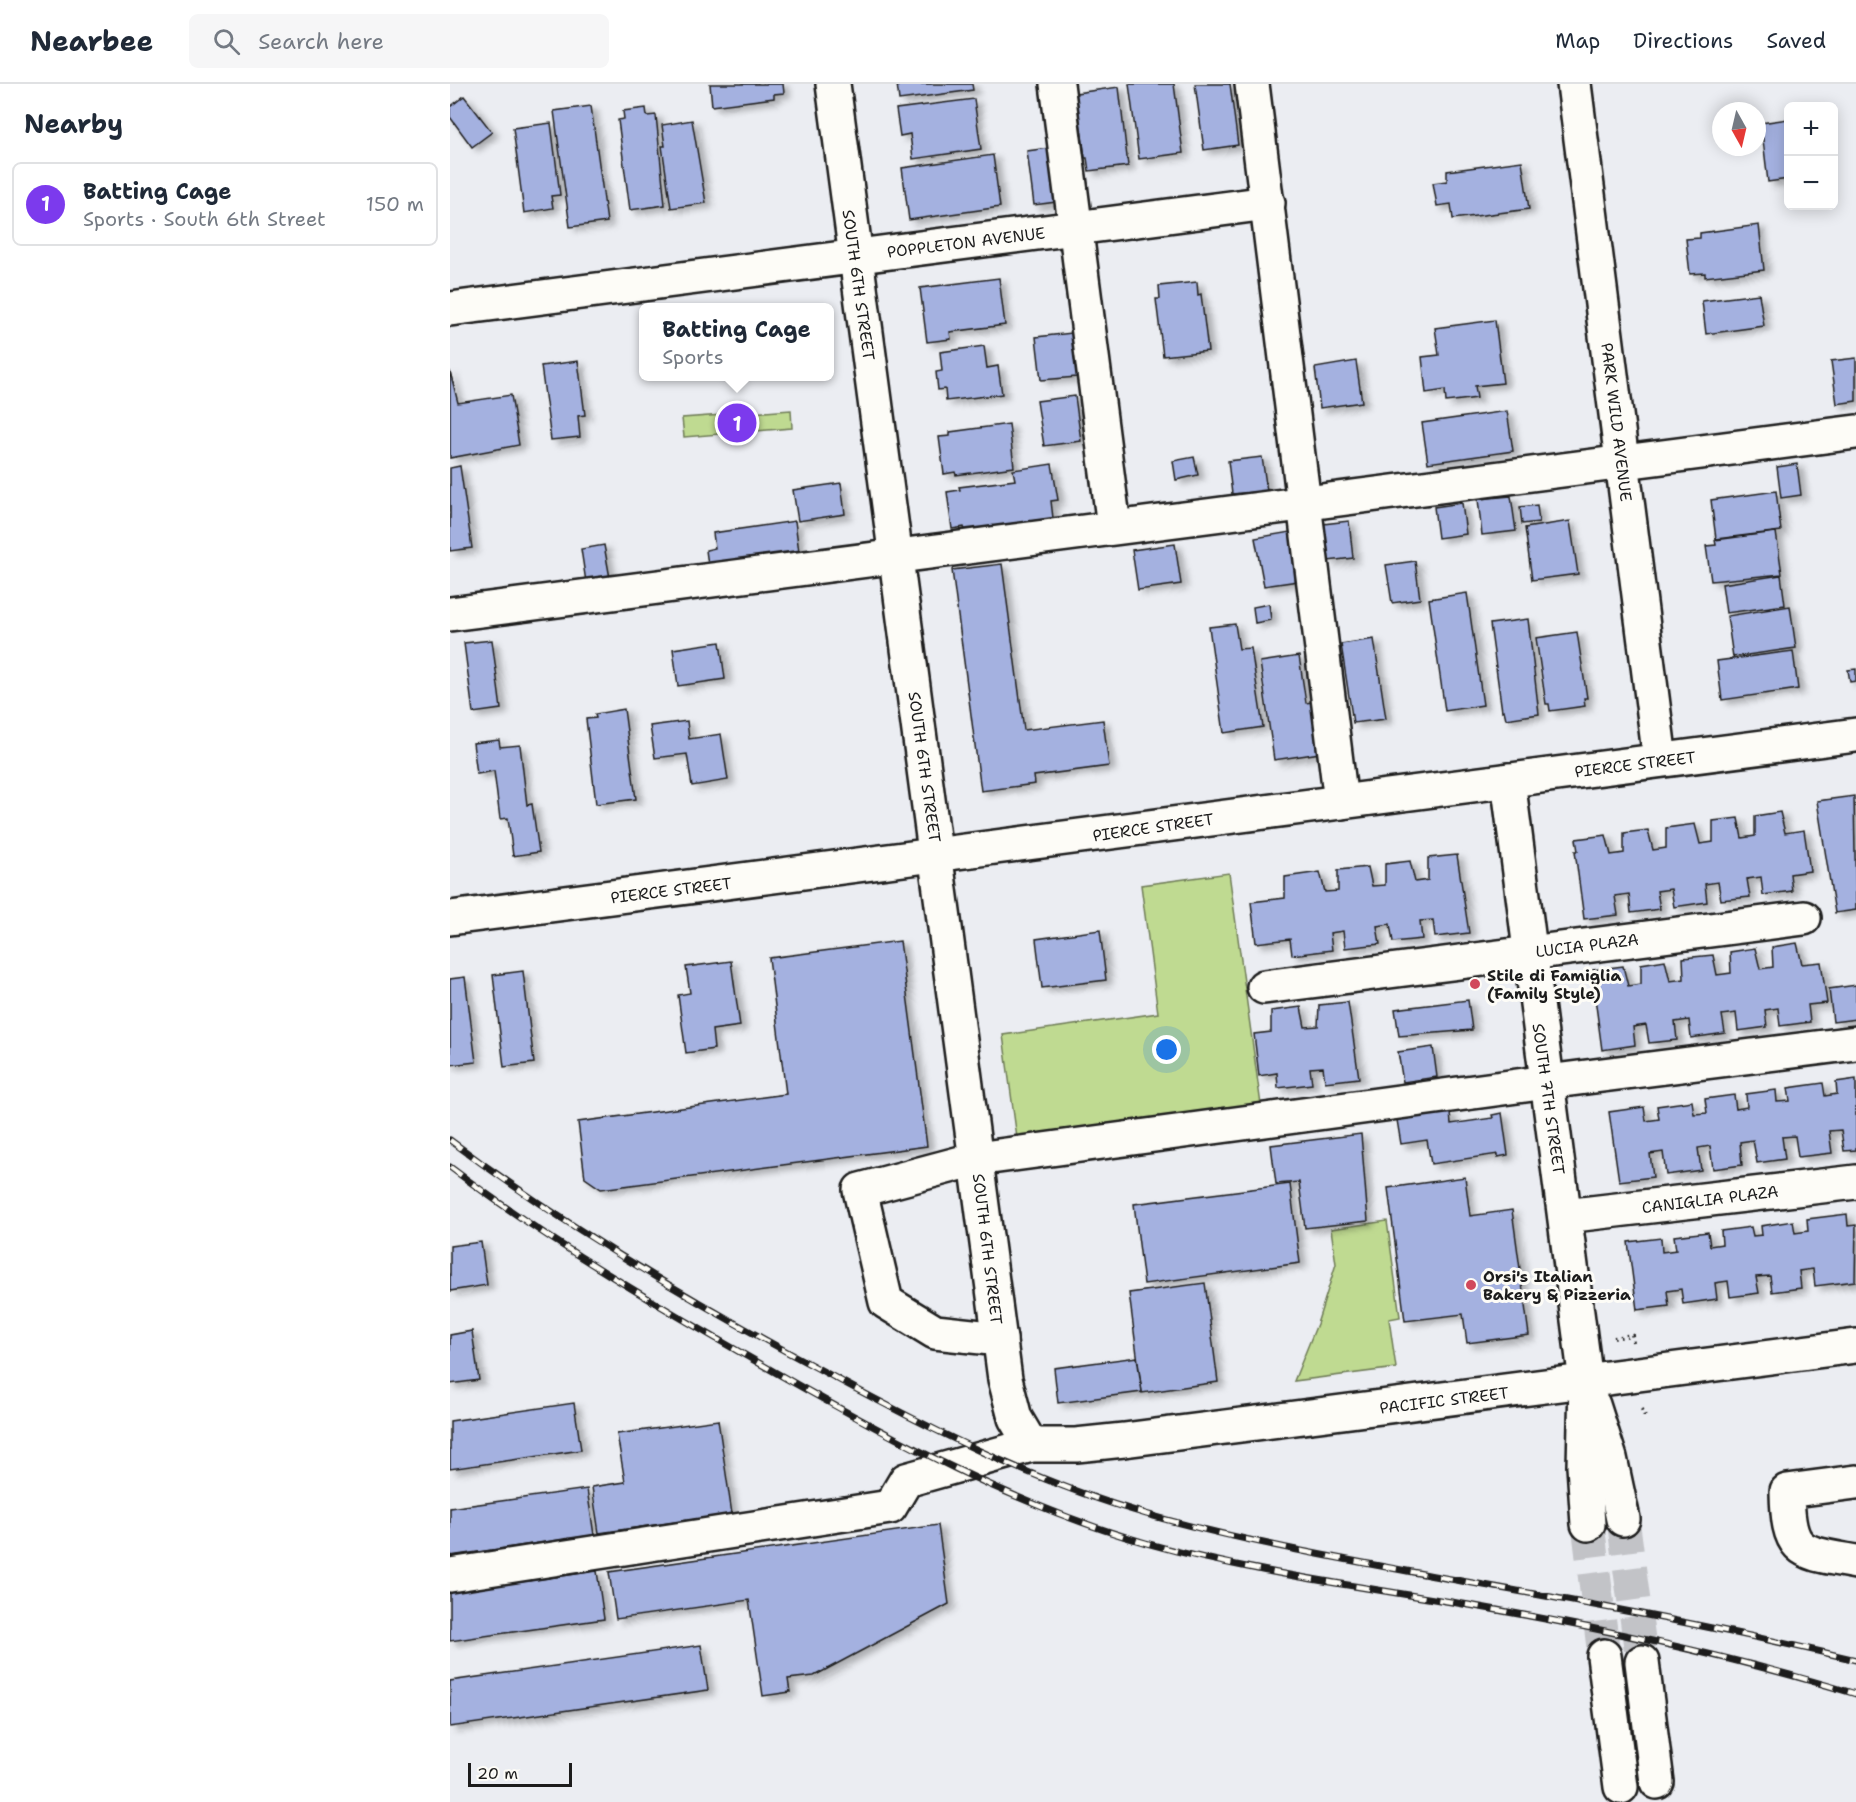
<!DOCTYPE html>
<html lang="en">
<head>
<meta charset="utf-8">
<style>
  :root { --surface:#fff; --page:#f6f6f7; --text:#1f2937; --muted:#747a83; --line:#e0e1e3; --accent:#7c3aed }
  body { margin:0; font-family:"Shantell Sans",sans-serif; background:var(--page); color:var(--text) }
  .controls { position:absolute; right:18px; top:18px; display:grid; overflow:hidden; border-radius:9px; box-shadow:0 3px 15px #0003 }
  .controls button { width:54px; height:54px; display:grid; place-items:center; padding:0; border:0; border-bottom:2px solid var(--line); background:var(--surface); color:var(--text); font:30px sans-serif }
  .compass { position:absolute; left:1262px; top:18px; width:54px; height:54px; border-radius:50%; background:var(--surface); box-shadow:0 3px 15px #0003; rotate:172deg }
  .scale { position:absolute; left:18px; bottom:15px; width:104px; box-sizing:border-box; padding-left:6px; border:3px solid #1c1c1c; border-top:0; font-size:16px; line-height:21px; white-space:nowrap; color:#1c1c1c; -webkit-text-stroke:4px #fdfcf7; paint-order:stroke }
  .you { position:absolute; left:717px; top:966px; width:21px; height:21px; margin:-15px; border:4px solid #fff; border-radius:50%; background:#1a73e8; box-shadow:0 0 0 9px #1a73e833 }
  .badge { display:grid; place-items:center; width:39px; height:39px; border-radius:50%; background:var(--accent); color:#fff; font-size:20px; font-weight:700 }
  .pin { position:absolute; translate:-50% -50%; border:3px solid #fff; box-shadow:0 2px 6px #0006 }
  .popup { position:absolute; left:189px; top:219px; width:195px; height:78px; box-sizing:border-box; display:grid; place-content:center; border-radius:9px; background:var(--surface); filter:drop-shadow(0 2px 4px #0005); font-size:20px; white-space:nowrap; color:var(--muted) }
  .popup b { font-size:22px; color:var(--text) }
  .popup::after { content:''; position:absolute; left:50%; top:100%; margin-left:-12px; border:12px solid transparent; border-top-color:var(--surface) }
  .list { margin:0; padding:0; list-style:none }
  h2 { display:flex; justify-content:space-between; align-items:center; height:78px; margin:0; padding:0 24px; font-size:26px }
  h2 small { font-size:20px; font-weight:400; color:var(--muted) }
  .list li { display:grid; grid-template-columns:39px 1fr auto; gap:18px; align-items:center; box-sizing:border-box; height:84px; margin:0 12px 12px; padding:0 12px; border:2px solid var(--line); border-radius:9px }
  .list b { display:block; font-size:22px; white-space:nowrap }
  .list p { margin:0; font-size:20px; white-space:nowrap; color:var(--muted) }
  .list em { font-size:20px; font-style:normal; color:var(--muted) }
  .icon { flex:none; width:33px; height:33px; fill:none; stroke:currentColor; stroke-width:2; stroke-linecap:round; stroke-linejoin:round }
  .map { position:relative; flex:none; width:1406px; height:1718px; overflow:hidden }
  header { display:flex; align-items:center; gap:36px; box-sizing:border-box; height:84px; padding:0 30px; background:var(--surface); border-bottom:2px solid var(--line) }
  header strong { font-size:28px }
  nav { display:flex; gap:33px; margin-inline-start:auto; font-size:21px }
  .search { width:420px; height:54px; background:var(--page); display:flex; align-items:center; gap:15px; box-sizing:border-box; padding:0 21px; border-radius:9px; color:var(--muted); font-size:22px }
  main { display:flex }
  aside { flex:1; background:var(--surface) }
  .map>svg:first-child { display:block }
</style>
</head>
<body>
<header>
<strong>Nearbee</strong>
<div class="search"><svg class="icon" aria-label="search" viewBox="0 0 24 24"><circle cx="10" cy="10" r="6"/><path d="M15 15l6 6"/></svg>Search here</div>
<nav><a>Map</a><a>Directions</a><a>Saved</a></nav>
</header>
<main>
<aside>
<h2>Nearby<small></small></h2>
<ul class="list">
<li><span class="badge">1</span><div><b>Batting Cage</b><p>Sports · South 6th Street</p></div><em>150 m</em></li>
</ul>
</aside>
<div class="map">
<svg width="1406" height="1718" viewBox="0 0 1406 1718">
  <defs>
    <filter id="shadow"><feDropShadow dx="6" dy="4" stdDeviation="3" flood-color="#0004"/></filter>
  </defs>
  <rect width="100%" height="100%" fill="#ebedf2"/>
  <filter id="ink" filterUnits="userSpaceOnUse"><feTurbulence type="fractalNoise" baseFrequency=".0167" numOctaves="2"/><feDisplacementMap in="SourceGraphic" scale="12" xChannelSelector="R" yChannelSelector="G"/><feConvolveMatrix kernelMatrix="1 2 1 2 8 2 1 2 1" color-interpolation-filters="sRGB"/></filter>
  <g filter="url(#ink)">
    <g fill="#bfda91" stroke="#6e7b56" stroke-width="1.5">
      <polygon points="341,326 342,344 234,353 232,334"/>
      <polygon points="779,789 811,1021 567,1054 553,951 708,929 691,801"/>
      <polygon points="937,1137 950,1233 939,1235 946,1284 844,1297 867,1240 886,1180 881,1145"/>
    </g>
    <g fill="#a4b1e0" stroke="#1c1c1c" stroke-width="1.5" filter="url(#shadow)">
      <polygon points="260,0 333,0 334,9 324,10 324,14 262,22"/>
      <polygon points="447,0 522,0 523,6 449,16"/>
      <polygon points="679,0 724,0 733,69 689,75"/>
      <polygon points="745,0 780,0 788,61 754,66"/>
      <polygon points="669,3 678,82 639,87 637,74 635,74 626,9"/>
      <polygon points="14,12 42,48 22,63 0,33 0,23"/>
      <polygon points="524,15 531,65 463,75 460,50 450,52 446,25"/>
      <polygon points="141,22 157,138 120,143 104,27"/>
      <polygon points="196,24 197,32 206,31 215,121 180,126 168,36 174,35 173,27"/>
      <polygon points="1338,35 1338,95 1318,98 1311,39"/>
      <polygon points="242,36 256,119 221,124 212,62 215,62 212,41"/>
      <polygon points="101,39 110,111 101,112 103,124 74,129 63,44"/>
      <polygon points="599,64 606,118 584,121 577,67"/>
      <polygon points="543,71 550,123 459,136 452,84"/>
      <polygon points="1072,77 1079,125 1003,135 1001,120 987,122 983,99 997,97 997,87"/>
      <polygon points="1309,141 1314,186 1255,193 1255,189 1240,190 1236,155 1250,154 1250,149"/>
      <polygon points="549,194 555,241 500,248 501,255 477,258 470,204"/>
      <polygon points="747,198 748,211 751,210 758,267 713,272 706,215 710,215 709,202"/>
      <polygon points="1309,210 1314,242 1256,250 1252,217"/>
      <polygon points="1045,236 1053,299 1025,302 1027,314 996,318 995,306 976,309 972,273 989,271 985,244"/>
      <polygon points="622,249 627,293 591,296 586,253"/>
      <polygon points="534,262 537,284 548,282 552,310 496,317 495,305 488,306 486,288 492,287 490,268"/>
      <polygon points="1406,274 1406,317 1387,320 1381,277"/>
      <polygon points="128,277 135,331 128,332 130,353 101,356 91,282"/>
      <polygon points="906,277 912,318 870,324 865,284"/>
      <polygon points="0,287 8,319 61,311 69,361 0,374"/>
      <polygon points="625,312 631,357 594,362 587,317"/>
      <polygon points="1057,327 1063,367 978,379 972,339"/>
      <polygon points="559,340 564,383 506,391 505,388 494,390 489,353 500,352 500,348"/>
      <polygon points="744,373 748,391 726,396 723,377"/>
      <polygon points="812,373 817,407 782,410 778,377"/>
      <polygon points="602,380 608,416 601,417 603,434 515,446 514,443 502,445 497,408 510,406 509,403 565,396 563,386"/>
      <polygon points="1347,380 1351,411 1331,414 1327,383"/>
      <polygon points="10,382 22,464 0,467 0,384"/>
      <polygon points="391,399 395,430 348,437 343,406"/>
      <polygon points="1326,407 1331,447 1266,455 1261,416"/>
      <polygon points="1061,412 1066,447 1032,451 1028,415"/>
      <polygon points="1012,419 1016,450 988,454 984,423"/>
      <polygon points="1087,421 1089,438 1072,440 1070,423"/>
      <polygon points="345,437 349,468 258,481 256,466 265,464 263,449"/>
      <polygon points="899,437 903,474 878,477 873,440"/>
      <polygon points="1120,437 1128,490 1082,496 1075,444"/>
      <polygon points="840,448 848,497 814,502 805,454"/>
      <polygon points="1326,448 1332,490 1261,497 1256,462 1266,461 1265,456"/>
      <polygon points="725,460 731,500 688,506 682,466"/>
      <polygon points="154,461 160,494 136,498 131,465"/>
      <polygon points="965,477 970,515 942,519 936,481"/>
      <polygon points="552,480 574,646 653,636 659,682 584,692 585,700 531,707 502,486"/>
      <polygon points="1331,491 1335,521 1276,529 1272,500"/>
      <polygon points="1017,509 1033,621 995,627 979,515"/>
      <polygon points="819,520 821,536 805,539 803,523"/>
      <polygon points="1340,522 1346,564 1283,573 1277,532"/>
      <polygon points="1078,535 1089,630 1056,635 1054,626 1052,627 1040,540"/>
      <polygon points="785,540 789,565 801,564 813,643 774,649 759,543"/>
      <polygon points="1127,548 1137,614 1134,614 1135,622 1100,627 1099,620 1096,620 1086,554"/>
      <polygon points="924,555 936,635 903,639 891,560"/>
      <polygon points="42,556 51,625 23,629 14,559"/>
      <polygon points="270,558 275,595 228,602 223,565"/>
      <polygon points="1343,567 1348,605 1272,616 1267,577"/>
      <polygon points="849,572 856,619 862,618 870,669 824,676 810,578"/>
      <polygon points="1406,585 1406,597 1400,598 1398,586"/>
      <polygon points="174,625 186,715 146,720 136,635 146,634 145,630"/>
      <polygon points="237,637 239,655 271,650 278,696 242,702 237,670 205,674 200,642"/>
      <polygon points="49,656 50,663 70,661 77,721 82,720 89,768 63,772 58,734 50,735 44,687 27,690 23,659"/>
      <polygon points="1404,712 1406,826 1385,829 1367,717"/>
      <polygon points="1330,728 1335,749 1354,746 1360,787 1340,790 1342,807 1313,811 1311,793 1297,795 1300,813 1271,816 1268,798 1255,800 1257,818 1224,823 1221,805 1207,807 1210,825 1181,829 1179,810 1165,812 1168,831 1134,835 1125,767 1128,767 1126,755 1156,751 1161,771 1174,769 1174,749 1198,746 1203,766 1216,764 1216,744 1245,740 1250,760 1263,758 1263,737 1288,734 1292,754 1305,752 1305,732"/>
      <polygon points="1007,771 1019,849 985,853 983,836 970,837 972,855 943,858 940,840 927,842 930,860 895,864 893,847 880,849 882,866 842,871 840,855 806,859 801,818 835,814 835,793 870,788 875,808 888,807 888,786 918,783 922,802 935,801 935,780 960,777 965,798 978,796 978,774"/>
      <polygon points="650,846 656,896 592,904 586,855"/>
      <polygon points="450,857 477,1062 151,1105 135,1094 128,1038 336,1010 319,874"/>
      <polygon points="1347,859 1352,880 1371,878 1377,919 1358,921 1360,938 1330,942 1328,924 1315,926 1317,943 1288,947 1286,929 1272,931 1275,949 1241,954 1239,936 1225,938 1227,956 1199,959 1196,941 1183,943 1185,961 1152,966 1143,899 1145,898 1143,886 1173,882 1178,902 1191,900 1191,880 1215,876 1220,897 1234,895 1233,874 1263,871 1267,891 1281,889 1280,868 1305,864 1310,885 1323,883 1322,863"/>
      <polygon points="281,877 290,942 262,946 264,965 236,969 228,911 240,909 236,883"/>
      <polygon points="73,887 84,979 54,983 43,891"/>
      <polygon points="15,893 26,978 0,981 0,895"/>
      <polygon points="1406,901 1406,935 1383,938 1379,905"/>
      <polygon points="1018,916 1022,946 949,952 945,925"/>
      <polygon points="898,918 909,994 875,998 873,983 860,984 862,1000 828,1004 827,989 809,992 804,950 821,948 821,927 851,923 855,943 868,942 869,921"/>
      <polygon points="983,963 987,993 953,998 948,968"/>
      <polygon points="1406,995 1406,1066 1394,1067 1391,1046 1379,1047 1382,1069 1348,1073 1345,1052 1332,1053 1335,1075 1307,1079 1303,1056 1290,1058 1292,1081 1263,1085 1260,1062 1248,1064 1251,1086 1216,1091 1213,1068 1200,1070 1203,1093 1169,1097 1159,1028 1194,1023 1196,1037 1209,1035 1207,1022 1242,1017 1244,1030 1257,1029 1255,1015 1284,1011 1286,1025 1297,1023 1296,1010 1326,1006 1327,1018 1340,1017 1338,1004 1373,999 1375,1012 1387,1010 1386,998"/>
      <polygon points="1000,1028 1001,1040 1043,1034 1042,1031 1052,1029 1058,1071 1048,1073 1048,1070 981,1080 977,1056 951,1060 947,1036"/>
      <polygon points="911,1050 918,1137 855,1144 849,1098 826,1100 821,1061"/>
      <polygon points="1015,1093 1020,1132 1062,1126 1079,1251 1017,1259 1013,1230 955,1237 938,1104"/>
      <polygon points="840,1100 850,1179 694,1200 684,1120"/>
      <polygon points="1397,1130 1398,1142 1406,1141 1405,1197 1365,1202 1363,1185 1349,1187 1351,1204 1322,1208 1320,1192 1306,1193 1309,1209 1280,1213 1278,1197 1265,1199 1267,1215 1233,1220 1231,1205 1217,1207 1219,1222 1187,1226 1178,1158 1211,1154 1212,1168 1226,1166 1224,1152 1258,1148 1260,1162 1272,1160 1271,1147 1301,1143 1303,1152 1312,1151 1311,1142 1343,1137 1345,1149 1358,1147 1357,1135"/>
      <polygon points="31,1158 37,1201 0,1207 0,1162"/>
      <polygon points="755,1199 768,1298 692,1309 679,1209"/>
      <polygon points="22,1247 29,1296 0,1300 0,1251"/>
      <polygon points="687,1273 692,1308 608,1319 604,1284"/>
      <polygon points="124,1319 131,1366 0,1385 0,1337"/>
      <polygon points="268,1336 282,1430 149,1449 142,1403 175,1398 167,1350"/>
      <polygon points="137,1405 144,1451 0,1472 0,1424"/>
      <polygon points="488,1441 499,1520 364,1592 338,1595 340,1608 313,1612 299,1516 166,1535 159,1488"/>
      <polygon points="147,1487 154,1535 0,1557 0,1508"/>
      <polygon points="251,1561 258,1606 0,1643 0,1597"/>
    </g>
    <g fill="none" stroke-linecap="round" stroke-linejoin="round">
      <g stroke="#c2c3c7" stroke-width="33" stroke-dasharray="33 16" stroke-linecap="butt">
        <polyline points="1173,1435 1192,1578"/>
        <polyline points="1138,1440 1154,1572"/>
      </g>
      <g stroke="#1c1c1c" stroke-width="38">
        <g id="minor">
          <polyline points="383,0 555,1295 565,1334 581,1361"/>
          <polyline points="607,0 664,443"/>
          <polyline points="802,0 891,718"/>
          <polyline points="1124,0 1210,676"/>
          <polyline points="0,225 818,119"/>
          <polyline points="0,530 1406,348"/>
          <polyline points="1058,696 1136,1298 1134,1382 1138,1440"/>
          <polyline points="0,834 1406,651"/>
          <polyline points="814,903 1354,834"/>
          <polyline points="1115,1132 1406,1098"/>
          <polyline points="550,1255 485,1248 436,1218 410,1106 526,1075 1097,998 1406,959"/>
          <polyline points="1143,1321 1160,1374 1173,1435"/>
          <path d="M1406 1398 1337 1407C1338 1470 1349 1468 1406 1478"/>
          <polyline points="0,1491 440,1423 456,1396 581,1361 626,1361 674,1356 1406,1262"/>
          <polyline points="1154,1572 1171,1703"/>
          <polyline points="1192,1578 1207,1698"/>
        </g>
      </g>
      <g stroke="#1c1c1c" stroke-width="4" stroke-dasharray="1.5 4.5" stroke-linecap="butt">
        <polyline points="1164,1254 1182,1251 1183,1258"/>
        <polyline points="1192,1325 1196,1335"/>
      </g>
      <use href="#minor" stroke="#fdfcf7" stroke-width="33"/>
      <g stroke="#1c1c1c" stroke-width="7">
        <g id="rail">
          <path d="M0 1056C116 1143 241 1217 369 1285 474 1342 581 1397 696 1430 801 1460 910 1478 1017 1498 1147 1521 1277 1545 1406 1576"/>
          <path d="M0 1083C102 1160 212 1224 323 1287 443 1355 563 1421 696 1459 802 1489 911 1502 1019 1521 1150 1544 1279 1571 1406 1610"/>
        </g>
      </g>
      <use href="#rail" stroke="#fdfcf7" stroke-width="4.5" stroke-dasharray="14" stroke-linecap="butt"/>
    </g>
  </g>
  <g fill="#d1495b" stroke="#fdfcf7" stroke-width="2">
    <circle cx="1025" cy="900" r="6"/>
    <circle cx="1021" cy="1201" r="6"/>
  </g>
  <g text-anchor="middle" stroke-width="6" stroke-linejoin="round" paint-order="stroke">
    <g font-size="16" fill="#1c1c1c" stroke="#fdfcf7">
      <text transform="translate(516 158) rotate(-7)" y="6">POPPLETON AVENUE</text>
      <text transform="translate(409 201) rotate(82)" y="6">SOUTH 6TH STREET</text>
      <text transform="translate(1167 338) rotate(83)" y="6">PARK WILD AVENUE</text>
      <text transform="translate(1185 680) rotate(-7)" y="6">PIERCE STREET</text>
      <text transform="translate(475 683) rotate(82)" y="6">SOUTH 6TH STREET</text>
      <text transform="translate(703 743) rotate(-8)" y="6">PIERCE STREET</text>
      <text transform="translate(221 806) rotate(-7)" y="6">PIERCE STREET</text>
      <text transform="translate(1137 861) rotate(-7)" y="6">LUCIA PLAZA</text>
      <text transform="translate(1099 1015) rotate(82)" y="6">SOUTH 7TH STREET</text>
      <text transform="translate(1260 1115) rotate(-7)" y="6">CANIGLIA PLAZA</text>
      <text transform="translate(538 1165) rotate(83)" y="6">SOUTH 6TH STREET</text>
      <text transform="translate(994 1316) rotate(-7)" y="6">PACIFIC STREET</text>
    </g>
    <g font-size="16" font-weight="bold" fill="#1c1c1c" stroke="#fdfcf7" text-anchor="start">
      <text x="1037" y="897">Stile di Famiglia<tspan x="1037" dy="18">(Family Style)</tspan></text>
      <text x="1033" y="1198">Orsi's Italian<tspan x="1033" dy="18">Bakery &amp; Pizzeria</tspan></text>
    </g>
  </g>
</svg>
<div class="controls">
<button>+</button>
<button>−</button>
</div>
<svg class="compass" viewBox="-18 -18 36 36"><path d="M0-13l5 13h-10z" fill="#e53935"/><path d="M0 13l5-13h-10z" fill="#747a83"/></svg>
<div class="scale">20 m</div>
<div class="you"></div>
<div class="pin badge" style="left:287px;top:339px">1</div>
<div class="popup"><b>Batting Cage</b>Sports</div>
</div>
</main>
</body>
</html>
